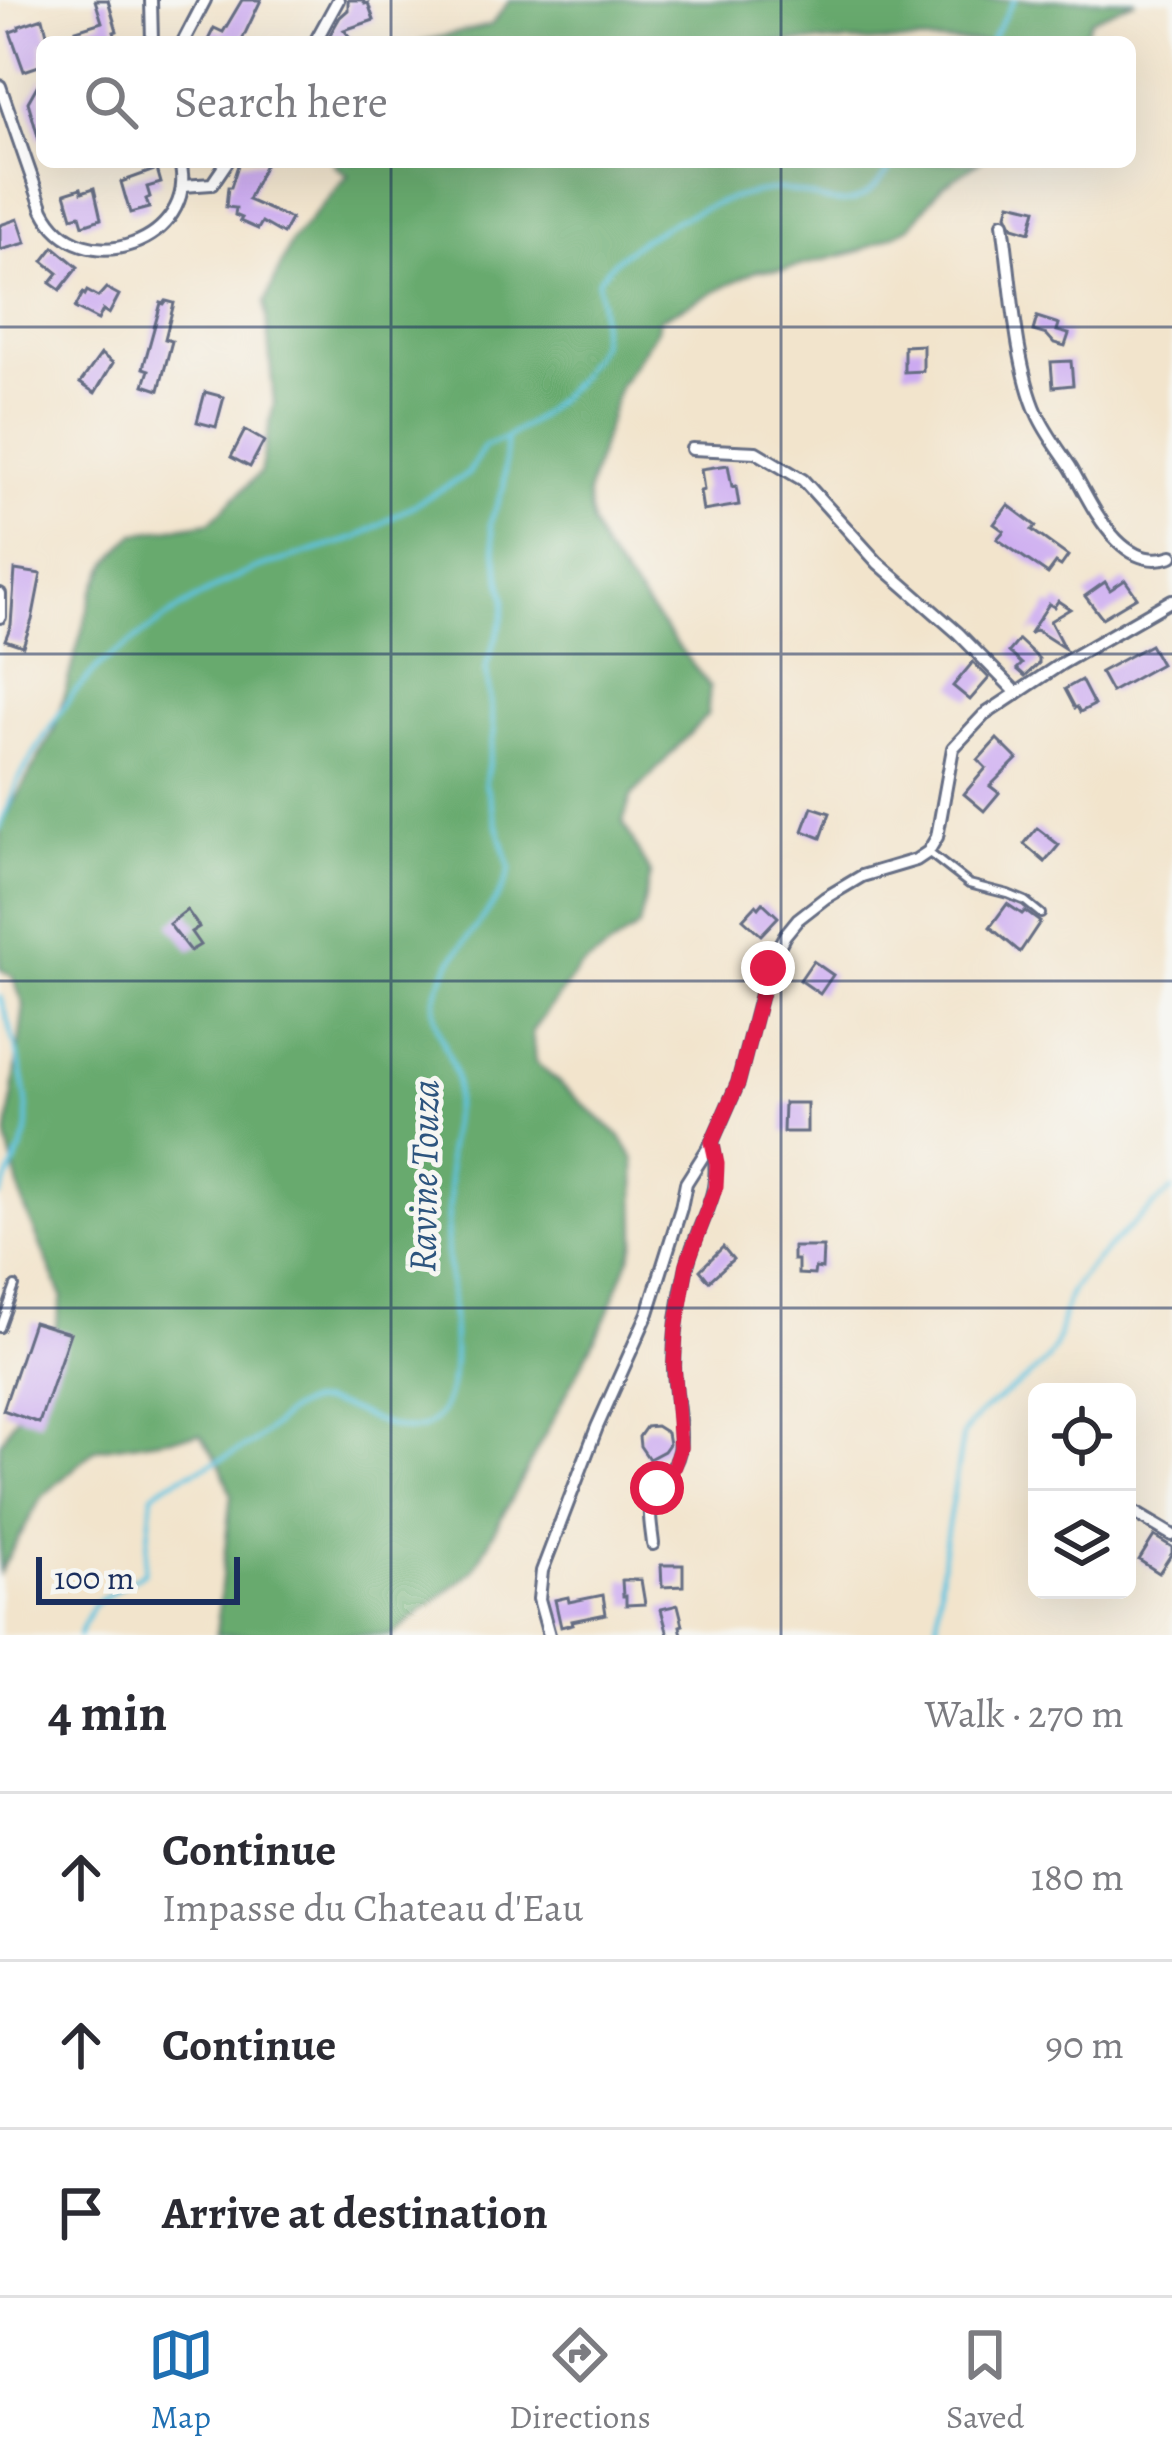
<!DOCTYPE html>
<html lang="en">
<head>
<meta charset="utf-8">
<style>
  :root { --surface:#fff; --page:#f7f7f7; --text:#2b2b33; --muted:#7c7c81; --line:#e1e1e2; --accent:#1f6fb2 }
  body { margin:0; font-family:Alegreya,serif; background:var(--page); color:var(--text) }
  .controls { position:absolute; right:36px; bottom:36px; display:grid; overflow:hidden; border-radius:18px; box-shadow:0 12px 48px #0002 }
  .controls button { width:108px; height:108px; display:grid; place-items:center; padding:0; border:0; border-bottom:3px solid var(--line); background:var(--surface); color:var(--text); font:60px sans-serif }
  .scale { position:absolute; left:36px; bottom:30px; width:204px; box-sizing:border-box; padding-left:12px; border:6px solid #1b2f5e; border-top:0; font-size:33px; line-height:42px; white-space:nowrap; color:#1b2f5e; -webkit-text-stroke:9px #f6f6f2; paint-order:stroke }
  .stop { position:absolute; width:36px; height:36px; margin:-27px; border:9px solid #e11d48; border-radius:50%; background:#fff }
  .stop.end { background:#e11d48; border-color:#fff; box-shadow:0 3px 12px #0008 }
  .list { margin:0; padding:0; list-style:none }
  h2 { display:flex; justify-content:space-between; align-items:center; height:156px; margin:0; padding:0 48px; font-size:51px }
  h2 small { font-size:39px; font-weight:400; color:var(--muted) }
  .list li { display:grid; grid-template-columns:78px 1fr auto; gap:36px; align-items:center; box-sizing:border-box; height:168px; padding:0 48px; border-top:3px solid var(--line) }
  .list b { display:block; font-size:45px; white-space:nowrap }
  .list p { margin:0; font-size:39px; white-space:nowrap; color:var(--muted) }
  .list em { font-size:39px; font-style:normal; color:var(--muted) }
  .icon { flex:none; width:66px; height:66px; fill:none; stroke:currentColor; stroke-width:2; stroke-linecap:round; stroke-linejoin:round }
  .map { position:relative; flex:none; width:1172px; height:1635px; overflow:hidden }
  .search { position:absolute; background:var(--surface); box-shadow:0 12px 48px #0002; left:36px; right:36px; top:36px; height:132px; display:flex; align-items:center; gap:30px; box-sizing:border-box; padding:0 42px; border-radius:18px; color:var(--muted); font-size:45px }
  .sheet { height:660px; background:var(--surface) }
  nav { display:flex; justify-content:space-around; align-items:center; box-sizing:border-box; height:168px; border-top:3px solid var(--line); background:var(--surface); font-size:33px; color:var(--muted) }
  nav a { display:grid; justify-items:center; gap:6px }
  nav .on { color:var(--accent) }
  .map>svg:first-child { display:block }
</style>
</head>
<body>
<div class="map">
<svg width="1172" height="1635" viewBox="0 0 1172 1635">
  <rect width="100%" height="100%" fill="#f6f6f2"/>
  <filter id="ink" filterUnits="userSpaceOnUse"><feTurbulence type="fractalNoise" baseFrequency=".00833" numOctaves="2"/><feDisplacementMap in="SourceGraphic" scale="24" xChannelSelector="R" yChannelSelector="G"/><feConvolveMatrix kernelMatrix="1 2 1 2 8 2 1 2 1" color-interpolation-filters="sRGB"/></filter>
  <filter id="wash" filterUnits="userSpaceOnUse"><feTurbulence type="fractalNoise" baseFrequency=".004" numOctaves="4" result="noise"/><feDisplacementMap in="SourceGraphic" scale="48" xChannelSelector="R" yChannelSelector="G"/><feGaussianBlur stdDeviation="2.7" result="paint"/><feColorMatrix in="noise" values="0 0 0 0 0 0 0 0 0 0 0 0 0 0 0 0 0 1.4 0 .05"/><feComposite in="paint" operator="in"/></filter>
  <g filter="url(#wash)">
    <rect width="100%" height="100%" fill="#f2e4cc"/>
    <g fill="#68aa6e" stroke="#426c66" stroke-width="3">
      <polygon points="510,0 1136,0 1091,20 1082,42 419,42 491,25"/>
      <polygon points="334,162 979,162 941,187 910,227 860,251 783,270 758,270 659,319 657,329 619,387 587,494 592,524 604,551 710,687 707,715 631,797 623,822 650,874 639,927 579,969 532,1031 535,1062 620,1136 635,1160 636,1241 606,1318 474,1570 392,1635 216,1635 231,1494 219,1462 200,1434 96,1449 41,1498 0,1572 0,1443 47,1366 62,1297 24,1206 7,1139 24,1005 12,976 0,969 0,826 54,731 93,591 109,562 134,534 210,522 260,473 274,403 265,303 291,242 348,175 334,165"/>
    </g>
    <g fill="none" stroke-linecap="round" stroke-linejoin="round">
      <g stroke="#62c4e0" stroke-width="4.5">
        <polyline points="990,42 1014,0"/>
        <path d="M0 829 17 782 46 734 71 696 102 663 180 608 222 584 258 568 356 538 379 525 468 474 484 447 506 438 538 417 575 382 600 344 601 305 598 281C626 236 728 190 780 190 801 190 824 204 845 202 867 201 884 177 896 162"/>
        <path d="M0 997C11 1029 34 1103 26 1135 20 1155 9 1176 0 1196"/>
        <path d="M79 1635 93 1605 144 1572 153 1494C184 1469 231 1462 264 1434 282 1419 291 1403 316 1402 352 1401 397 1443 428 1425 471 1400 447 1285 447 1242 447 1227 449 1212 450 1197 450 1178 447 1160 449 1142 450 1122 459 1098 456 1079 451 1049 427 1023 437 992 451 946 502 908 510 868L485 783 494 731 486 667 503 618 505 599 490 523 504 486 506 438"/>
        <path d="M936 1635 943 1554 963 1435C983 1401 1022 1389 1047 1360 1064 1339 1059 1312 1072 1290 1090 1261 1145 1213 1172 1190"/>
      </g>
    </g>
    <g id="blocks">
      <g fill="#ccaaf1">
        <polygon points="95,0 108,0 117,31 114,32 117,42 80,42 76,30 102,22"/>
        <polygon points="242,0 261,0 241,42 207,42 214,28 223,32"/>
        <polygon points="348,0 363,0 365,4 368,3 374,20 344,30 354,42 332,42 328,38 340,17 348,10"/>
        <polygon points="43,18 49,42 42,42 42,65 24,71 10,32 19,29 19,26"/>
        <polygon points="42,77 42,139 39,140 28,102"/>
        <polygon points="239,162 266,162 248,200 291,219 283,234 262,222 258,229 240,221 242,218 235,215 236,208 226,207 228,187 231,187"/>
        <polygon points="157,169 161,183 147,187 150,197 146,199 149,208 130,213 121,182"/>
        <polygon points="81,188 82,192 94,188 101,219 83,225 80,215 72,217 65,193"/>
        <polygon points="1010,203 1036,209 1030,232 1013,227 1007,214"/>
        <polygon points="18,219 26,243 0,250 0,225"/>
        <polygon points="54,247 78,267 60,290 50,283 58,273 43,261"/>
        <polygon points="106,288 119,295 109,314 103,310 98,320 75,308 83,293 85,295 87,291 98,297"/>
        <polygon points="166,301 174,303 165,339 172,341 159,390 144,385 149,370 143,368 161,303 164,304"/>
        <polygon points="1037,317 1059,324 1057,331 1069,334 1065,346 1054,343 1047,335 1033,331"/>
        <polygon points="923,345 923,371 904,372 904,346"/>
        <polygon points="101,354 113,363 95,393 80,383"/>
        <polygon points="1071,361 1073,385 1053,387 1051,362"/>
        <polygon points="205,392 224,397 216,427 197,422"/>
        <polygon points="245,430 264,441 250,467 231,457"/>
        <polygon points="728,465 732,487 736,486 739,505 703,511 700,491 704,490 701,469"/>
        <polygon points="1008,505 1036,526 1032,530 1068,556 1061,566 1056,563 1048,574 997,539 1004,531 994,524"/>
        <polygon points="15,570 41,574 32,620 23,646 5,640 11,625"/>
        <polygon points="1125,580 1137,597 1102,618 1085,596 1105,582 1110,590"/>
        <polygon points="1058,601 1070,609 1050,621 1064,648 1036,630 1029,634 1049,604 1054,607"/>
        <polygon points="1019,640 1039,659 1039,663 1025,676 1017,669 1022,664 1009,652"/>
        <polygon points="1150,645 1161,664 1111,692 1100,672"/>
        <polygon points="973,662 989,678 970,700 953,686"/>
        <polygon points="1081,680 1094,705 1080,712 1077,707 1075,708 1065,689"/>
        <polygon points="997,739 1017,759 990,786 999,793 984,811 964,794 986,768 978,760"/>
        <polygon points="812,807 830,813 821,838 803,831"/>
        <polygon points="1037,828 1059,845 1045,862 1024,844"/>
        <polygon points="763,903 778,917 761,935 743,919 756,905 759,908"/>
        <polygon points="1007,904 1022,914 1025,911 1040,922 1020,952 990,927"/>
        <polygon points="187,910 199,927 191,932 200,945 190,951 169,924"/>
        <polygon points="813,961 833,975 820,994 800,980"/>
        <polygon points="784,1103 807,1103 807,1132 783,1132"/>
        <polygon points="723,1247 733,1259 709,1281 700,1270"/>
        <polygon points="793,1247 823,1247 822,1269 815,1268 814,1275 798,1274 798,1260 793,1260"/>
        <polygon points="33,1322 70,1333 39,1423 3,1410"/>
        <polygon points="656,1426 667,1433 669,1444 664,1451 649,1459 640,1446 639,1437 646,1427"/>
        <polygon points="1154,1536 1172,1547 1172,1553 1159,1573 1139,1560"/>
        <polygon points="661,1565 683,1565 683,1586 662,1587"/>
        <polygon points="622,1580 641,1580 645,1604 626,1605 626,1596 623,1596"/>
        <polygon points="603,1595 606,1614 572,1621 573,1624 561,1627 555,1600 568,1597 569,1602"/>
        <polygon points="678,1605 683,1625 680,1626 682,1635 668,1635 661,1609"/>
      </g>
    </g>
  </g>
  <g filter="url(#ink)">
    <use href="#blocks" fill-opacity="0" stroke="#666e84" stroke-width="3"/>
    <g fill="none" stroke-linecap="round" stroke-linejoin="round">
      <g stroke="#666e84" stroke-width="12">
        <g id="lane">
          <polyline points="928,852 969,884 1008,894 1025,901 1041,914"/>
          <polyline points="0,1328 15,1286"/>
        </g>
      </g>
      <g stroke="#666e84" stroke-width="16">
        <g id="street">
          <polyline points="151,0 152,42"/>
          <polyline points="183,42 205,0"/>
          <polyline points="315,42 338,0"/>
          <path d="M0 86 43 210C80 285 200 241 180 162"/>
          <polyline points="183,186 212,184 227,162"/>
          <path d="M1003 223C1011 278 1015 364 1037 413 1045 432 1060 451 1071 468 1092 504 1120 574 1172 556"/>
          <polyline points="692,449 756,452 803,480 878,563 958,633 1017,693"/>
          <polyline points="0,594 0,617"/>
          <polyline points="1135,1513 1172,1535"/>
          <path d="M653 1544C652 1533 649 1519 650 1507 652 1485 675 1473 679 1451 683 1429 674 1391 674 1367 674 1334 679 1298 687 1266 699 1216 725 1197 712 1142"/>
          <polyline points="549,1635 539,1599 542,1571 597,1427 648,1313 681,1208 686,1183 712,1142 738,1083 768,967 785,935 798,919 825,898 862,876 916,860 928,852 937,837 953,748 984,715 1061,664 1172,600"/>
        </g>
      </g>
      <use href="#lane" stroke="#fff" stroke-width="6"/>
      <use href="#street" stroke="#fff" stroke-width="10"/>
    </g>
  </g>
  <g fill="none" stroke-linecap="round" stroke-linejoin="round" filter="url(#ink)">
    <polyline stroke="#e11d48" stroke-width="15" points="657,1488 673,1469 680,1448 674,1365 676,1329 687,1264 716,1186 717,1164 712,1142 738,1083 768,968"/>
  </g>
  <path fill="none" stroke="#1b2f5e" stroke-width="3" stroke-opacity="0.55" d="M391 0V42M781 0V42M391 162V1635M781 162V1635M0 327H1172M0 654H1172M0 981H1172M0 1308H1172"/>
  <g text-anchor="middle" stroke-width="10" stroke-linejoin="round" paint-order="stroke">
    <g font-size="39" font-style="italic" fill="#2d547e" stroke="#f6f6f2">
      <text transform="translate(423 1176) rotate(-89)" y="14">Ravine Touza</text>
    </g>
  </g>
</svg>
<div class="controls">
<button><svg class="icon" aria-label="locate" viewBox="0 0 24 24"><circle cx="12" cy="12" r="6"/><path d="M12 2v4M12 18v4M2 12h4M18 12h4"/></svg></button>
<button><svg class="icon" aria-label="layers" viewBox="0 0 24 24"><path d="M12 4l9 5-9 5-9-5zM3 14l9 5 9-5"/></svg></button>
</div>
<div class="scale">100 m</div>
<div class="stop" style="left:657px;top:1488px"></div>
<div class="stop end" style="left:768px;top:968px"></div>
<div class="search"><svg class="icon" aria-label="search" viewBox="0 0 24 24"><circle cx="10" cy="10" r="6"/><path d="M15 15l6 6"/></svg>Search here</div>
</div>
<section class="sheet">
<h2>4 min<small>Walk · 270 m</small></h2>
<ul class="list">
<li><svg class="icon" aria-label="ahead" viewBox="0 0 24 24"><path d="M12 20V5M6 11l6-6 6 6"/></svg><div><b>Continue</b><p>Impasse du Chateau d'Eau</p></div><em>180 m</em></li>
<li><svg class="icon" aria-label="ahead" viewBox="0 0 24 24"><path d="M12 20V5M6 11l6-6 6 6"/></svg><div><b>Continue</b></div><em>90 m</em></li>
<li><svg class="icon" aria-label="arrive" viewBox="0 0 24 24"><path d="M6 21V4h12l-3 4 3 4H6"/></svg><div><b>Arrive at destination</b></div></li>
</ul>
</section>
<nav>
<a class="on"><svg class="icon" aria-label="map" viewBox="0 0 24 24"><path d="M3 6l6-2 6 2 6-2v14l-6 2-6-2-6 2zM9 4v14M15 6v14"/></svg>Map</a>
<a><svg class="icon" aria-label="directions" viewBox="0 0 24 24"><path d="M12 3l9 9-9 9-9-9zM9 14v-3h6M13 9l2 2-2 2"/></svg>Directions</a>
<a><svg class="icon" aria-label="saved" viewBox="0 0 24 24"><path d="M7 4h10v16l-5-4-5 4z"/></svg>Saved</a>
</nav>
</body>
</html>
